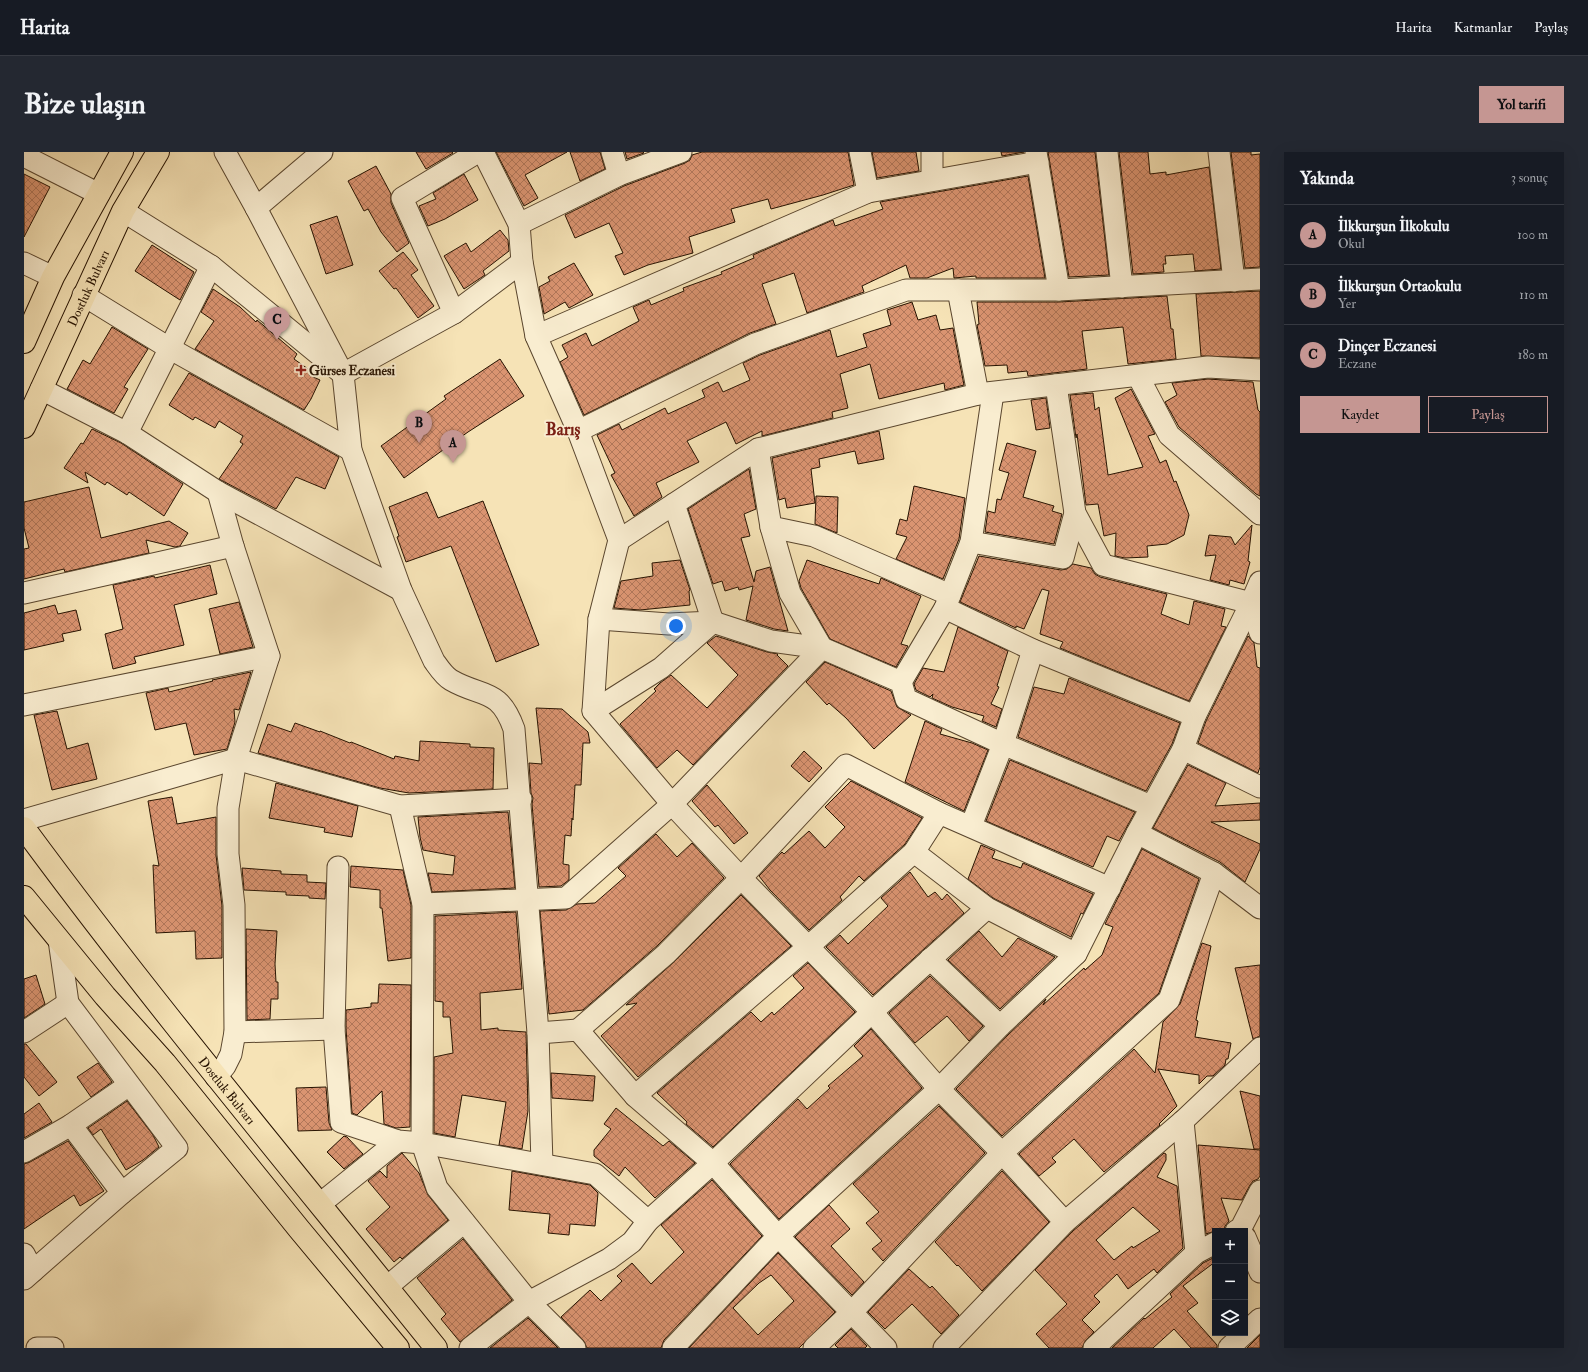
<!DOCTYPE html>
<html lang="tr">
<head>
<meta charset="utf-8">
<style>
  :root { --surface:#171b24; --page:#242831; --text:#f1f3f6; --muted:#9ea1a6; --line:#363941; --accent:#c59692 }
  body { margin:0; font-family:"IM FELL Double Pica",serif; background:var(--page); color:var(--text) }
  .controls { position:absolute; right:12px; bottom:12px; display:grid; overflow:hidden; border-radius:0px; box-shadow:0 4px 16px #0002 }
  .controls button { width:36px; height:36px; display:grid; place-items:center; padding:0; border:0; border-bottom:1px solid var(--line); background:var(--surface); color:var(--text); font:20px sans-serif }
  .you { position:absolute; left:652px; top:474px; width:14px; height:14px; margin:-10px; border:3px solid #fff; border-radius:50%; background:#1a73e8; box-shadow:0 0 0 6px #1a73e833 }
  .badge { display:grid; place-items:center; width:26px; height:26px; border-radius:50%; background:var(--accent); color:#111; font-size:13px; font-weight:700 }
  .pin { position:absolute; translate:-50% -33px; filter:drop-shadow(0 1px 2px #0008) }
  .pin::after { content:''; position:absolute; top:21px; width:14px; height:12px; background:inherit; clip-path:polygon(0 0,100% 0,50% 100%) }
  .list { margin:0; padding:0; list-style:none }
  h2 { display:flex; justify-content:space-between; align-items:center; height:52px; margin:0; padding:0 16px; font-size:17px }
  h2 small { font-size:13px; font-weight:400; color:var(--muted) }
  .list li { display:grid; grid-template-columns:26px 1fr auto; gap:12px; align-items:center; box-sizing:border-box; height:60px; padding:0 16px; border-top:1px solid var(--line) }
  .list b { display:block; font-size:15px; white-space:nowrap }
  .list p { margin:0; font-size:13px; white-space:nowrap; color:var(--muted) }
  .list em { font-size:13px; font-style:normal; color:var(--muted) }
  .actions { display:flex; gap:8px; padding:12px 16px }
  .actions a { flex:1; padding:9px 0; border:1px solid var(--accent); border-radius:0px; text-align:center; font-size:14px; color:var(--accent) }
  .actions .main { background:var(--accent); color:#111 }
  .icon { flex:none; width:22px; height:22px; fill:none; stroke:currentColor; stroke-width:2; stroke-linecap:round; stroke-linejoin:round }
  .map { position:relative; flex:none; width:1236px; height:1196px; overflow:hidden; border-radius:0px }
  header { display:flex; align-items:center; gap:24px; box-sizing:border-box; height:56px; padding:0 20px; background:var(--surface); border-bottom:1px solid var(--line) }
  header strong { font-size:19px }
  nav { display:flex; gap:22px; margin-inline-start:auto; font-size:14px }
  .intro { display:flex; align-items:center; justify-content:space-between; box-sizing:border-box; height:96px; padding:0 24px }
  h1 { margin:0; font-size:28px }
  .button { padding:10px 18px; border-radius:0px; background:var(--accent); color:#111; font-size:14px; font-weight:700 }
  main { display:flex; gap:24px; padding:0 24px }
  aside { flex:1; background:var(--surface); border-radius:0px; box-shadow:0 4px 16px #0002 }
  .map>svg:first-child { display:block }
</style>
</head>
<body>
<header>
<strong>Harita</strong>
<nav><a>Harita</a><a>Katmanlar</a><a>Paylaş</a></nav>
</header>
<div class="intro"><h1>Bize ulaşın</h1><a class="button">Yol tarifi</a></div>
<main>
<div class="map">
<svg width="1236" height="1196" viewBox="0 0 1236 1196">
  <defs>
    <pattern id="building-cross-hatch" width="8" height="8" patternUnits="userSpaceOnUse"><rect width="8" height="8" fill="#da9471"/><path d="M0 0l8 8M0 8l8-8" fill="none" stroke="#b1775a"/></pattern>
  </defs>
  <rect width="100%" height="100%" fill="#f6e3b6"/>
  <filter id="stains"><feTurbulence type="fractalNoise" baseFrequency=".005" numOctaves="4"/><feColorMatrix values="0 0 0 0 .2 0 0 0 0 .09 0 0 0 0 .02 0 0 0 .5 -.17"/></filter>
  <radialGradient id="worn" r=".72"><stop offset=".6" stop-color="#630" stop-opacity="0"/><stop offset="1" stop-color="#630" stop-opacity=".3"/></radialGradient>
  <g fill="url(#building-cross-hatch)" stroke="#261200" fill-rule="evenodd">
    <polygon points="392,0 428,0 429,1 402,17"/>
    <polygon points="472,0 543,0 501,23 514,46 500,54"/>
    <polygon points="546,0 576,0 581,17 556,29"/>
    <polygon points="601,0 619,0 620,1 603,7"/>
    <polygon points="678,0 824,0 830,33 799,43 747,57 744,47 707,57 711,70 665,85 669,101 624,113 600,123 591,104 599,101 585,71 551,86 541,63 600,34 661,11 666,8 668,3"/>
    <polygon points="848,0 892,0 895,19 853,26"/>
    <polygon points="977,0 1000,0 978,4"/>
    <polygon points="1024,0 1071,0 1085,123 1045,125"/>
    <polygon points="1095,0 1124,0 1126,22 1142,20 1142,23 1185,15 1197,117 1171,119 1169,102 1141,104 1142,112 1139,112 1140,120 1109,122"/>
    <polygon points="1207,0 1227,0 1227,3 1236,2 1236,115 1221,116"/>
    <polygon points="352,14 367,42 367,51 385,91 373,100 357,80 344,57 340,59 324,29"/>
    <polygon points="0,22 26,35 0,85"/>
    <polygon points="440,22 454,48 421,67 404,74 395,54 412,47 409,41"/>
    <polygon points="1004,24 1021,126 952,126 952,124 930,126 929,116 903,126 886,126 882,113 838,134 840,140 783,161 770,121 738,132 752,172 726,181 560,263 536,210 544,205 538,193 562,181 568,194 615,169 609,155 625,148 627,153 660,139 659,136 698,122 697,120 730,106 729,103 809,68 811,74 859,57 856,50"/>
    <polygon points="313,64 329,113 302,122 286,73"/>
    <polygon points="476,78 484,88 485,99 459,119 461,123 440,137 420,104 442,91 447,100"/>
    <polygon points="128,93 170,120 156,148 111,119"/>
    <polygon points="379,100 394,118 387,123 410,154 394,166 372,136 370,137 355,119"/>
    <polygon points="550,111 569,143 545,156 541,150 520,162 515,135 526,129 524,125"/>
    <polygon points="189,137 216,155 232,170 233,168 273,202 270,207 287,219 285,223 296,228 287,247 280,258 171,197 190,169 177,160"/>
    <polygon points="1236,139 1236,206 1177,204 1172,142"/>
    <polygon points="1143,144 1147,177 1149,177 1152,207 1104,212 1099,175 1058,179 1063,217 1004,224 1003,219 984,221 983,213 961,214 953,173 955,172 953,150 1035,150"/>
    <polygon points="888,150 894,168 912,163 916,178 929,176 940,233 921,238 920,231 855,247 846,212 816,222 824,256 808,260 809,266 738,284 738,279 712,292 702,270 663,289 675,310 632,331 638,345 610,364 587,323 591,321 573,283 595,272 598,278 641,256 644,262 681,245 678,238 694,230 699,240 726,228 719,211 736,203 806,178 813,205 843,195 839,182 867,173 863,158"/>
    <polygon points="88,175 124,197 100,235 104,237 90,261 43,237 59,208 66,212"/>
    <polygon points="476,207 500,244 444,280 380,326 357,294 422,247 420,244"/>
    <polygon points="165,221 315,305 301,337 272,325 252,357 195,327 219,292 216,290 219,284 195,269 191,276 171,265 169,268 145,253"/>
    <polygon points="1184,227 1229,230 1234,258 1236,260 1236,344 1232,342 1155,275 1141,250 1153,243 1148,231"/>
    <polygon points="1107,237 1131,282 1124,284 1136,311 1142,308 1150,330 1152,329 1165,363 1160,383 1143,392 1123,394 1124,405 1101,406 1091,404 1092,381 1080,384 1074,352 1062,353 1053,282 1052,286 1046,243 1069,241 1071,258 1075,255 1084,323 1119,315 1091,246"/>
    <polygon points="1022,246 1026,276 1012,278 1007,248"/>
    <polygon points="68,277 97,291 159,332 140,364 105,340 103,343 83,330 81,333 61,320 64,331 40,316 57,291 59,292"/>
    <polygon points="855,279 860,307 834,312 831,299 795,307 796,315 787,317 791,351 763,356 761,346 755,348 748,306"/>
    <polygon points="983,291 1012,299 999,345 1030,354 1028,359 1038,362 1030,392 961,380 964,359 971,361 973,347 977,348 985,321 975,318"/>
    <polygon points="725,317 732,357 720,362 726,384 717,386 730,430 732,419 746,415 764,479 750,477 722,468 729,434 715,438 714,435 701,439 698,429 689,432 664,357"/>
    <polygon points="890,334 941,346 935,387 919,427 872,407 883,385 872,382 876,367 883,369"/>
    <polygon points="65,335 77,386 145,369 164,381 156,394 151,395 122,388 125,401 41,420 40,417 0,427 0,397 5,396 0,376 0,350"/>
    <polygon points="403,340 414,366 459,349 515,493 472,510 427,394 382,410 373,385 375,384 365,355"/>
    <polygon points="792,344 814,345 813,381 791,372"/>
    <polygon points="1228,373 1224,409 1226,410 1220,432 1206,428 1205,433 1186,428 1192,403 1181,404 1185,383 1207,385 1211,393"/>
    <polygon points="955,404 1037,418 1043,417 1049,412 1067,416 1071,422 1076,425 1143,442 1137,462 1165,473 1170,449 1201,457 1197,474 1202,475 1165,549 1036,496 1039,490 1016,482 1025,439 1018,437 1000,477 992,474 992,476 936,450"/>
    <polygon points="656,408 666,438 665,439 666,453 616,458 590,456 597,429 629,424 628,411"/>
    <polygon points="783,408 855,432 857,426 897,444 877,492 884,494 872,515 806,487 777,436 775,429"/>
    <polygon points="186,413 193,442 150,453 160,493 110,505 112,511 89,517 81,482 99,477 89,433 130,424 131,426"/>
    <polygon points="215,450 229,495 196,502 185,457"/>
    <polygon points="31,453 34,462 52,458 57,478 38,482 40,489 0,498 0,461"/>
    <polygon points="934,475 984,499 973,534 975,535 967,552 978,557 972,575 958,569 960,564 928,555 908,546 909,542 906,545 892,538 890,532 899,516 920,520"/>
    <polygon points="692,484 743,500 754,502 753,503 764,514 669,613 653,598 633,616 596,572 632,539 630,537 636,531 647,523 683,556 714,523 683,491"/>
    <polygon points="1224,484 1230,491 1233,515 1236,516 1236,615 1234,621 1174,591 1182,569"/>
    <polygon points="801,510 867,539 873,555 887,563 850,597 822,566 805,551 803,553 782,530"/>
    <polygon points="227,520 215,558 210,557 211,570 203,597 170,603 162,571 131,578 122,541 144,536 145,540 189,529 188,528"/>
    <polygon points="1045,526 1156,571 1148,592 1122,639 994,585 1010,535 1040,542"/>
    <polygon points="512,556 538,557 564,580 566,591 559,591 557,633 551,633 549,668 548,666 547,684 541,683 539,712 545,713 545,728 537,734 515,735 508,652 509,646 507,641 505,611 518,612"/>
    <polygon points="33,559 43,597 64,591 73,627 28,638 10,563"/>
    <polygon points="901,569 918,577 916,582 948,591 964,598 940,659 881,630"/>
    <polygon points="271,571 296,580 296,579 326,591 327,590 370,607 371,604 395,609 396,589 446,592 446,595 470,596 469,637 385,641 356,636 234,601 244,572 267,580"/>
    <polygon points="780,599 798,616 785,630 767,614"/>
    <polygon points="986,608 1111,660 1095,689 1083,684 1069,715 962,669"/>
    <polygon points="1164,613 1202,631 1191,654 1236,651 1236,668 1187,670 1236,692 1236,697 1221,730 1196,710 1129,676"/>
    <polygon points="827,629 898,666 881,692 840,729 835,724 816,745 818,748 785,778 746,738 735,724 758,700 760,702 785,679 801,696 821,675 801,655"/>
    <polygon points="252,631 334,654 328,685 300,680 301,676 245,666"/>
    <polygon points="683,633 724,681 710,692 694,673 691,675 668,649"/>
    <polygon points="148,645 153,672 192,665 192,703 198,754 198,806 172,807 171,779 132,781 129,713 135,714 124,649"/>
    <polygon points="484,660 491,736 408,740 404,721 429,723 431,704 399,698 396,685 394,665"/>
    <polygon points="632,682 653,705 668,691 700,726 634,793 559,858 525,862 516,759 542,758 553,752 571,751 602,724 594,716"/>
    <polygon points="957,693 971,699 968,706 997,716 999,711 1069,742 1059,762 1057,761 1047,785 969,746 944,727"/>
    <polygon points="1118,697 1175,727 1135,841 978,984 932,937 984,883 1022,847 1019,853 1060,816 1061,818 1078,803 1089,775 1081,772"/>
    <polygon points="327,714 379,718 387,753 387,806 364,809 358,756 356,756 356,738 326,735"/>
    <polygon points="218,716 257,719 257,722 283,723 283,730 302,731 301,747 285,746 285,744 262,743 262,740 220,738"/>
    <polygon points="886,720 904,745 911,740 918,748 923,742 940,761 849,843 802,795 816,783 824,792 864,754 857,746"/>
    <polygon points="717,743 767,794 614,925 577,884 613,851 602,853 650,810"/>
    <polygon points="492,760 498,837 456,841 457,878 474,876 474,878 502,880 504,959 498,997 475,993 482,950 438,943 431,985 410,981 410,905 429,901 426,865 419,865 419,850 411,849 411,764"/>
    <polygon points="222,777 253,779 251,812 252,830 254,830 254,847 247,847 246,867 223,868"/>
    <polygon points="955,779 978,805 994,786 1031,805 976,857 924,808"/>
    <polygon points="1178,791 1187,794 1172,868 1174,869 1171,885 1207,891 1204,907 1202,907 1201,913 1189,924 1183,924 1175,932 1175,923 1134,917 1153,954 1135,972 1136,973 1080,1020 1050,987 1028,1006 1032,1010 1015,1024 995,1002 1110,897 1131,921 1139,870 1156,852"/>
    <polygon points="784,811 831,860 689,995 662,972 663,970 633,941 727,860 737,870 748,860 750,863 780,836 769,824"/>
    <polygon points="1236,813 1236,884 1229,887 1211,816"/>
    <polygon points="12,823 21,852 0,866 0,827"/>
    <polygon points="906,824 959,874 945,889 923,864 891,891 865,861"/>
    <polygon points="355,832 387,833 386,975 372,976 360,972 358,939 333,963 328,961 322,877 322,858 347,855 347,851 354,851"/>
    <polygon points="847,877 898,936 755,1067 706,1012 774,947 783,957 806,936 804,934 839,904 830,894"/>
    <polygon points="0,892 2,892 33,930 15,944 0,925"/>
    <polygon points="74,911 88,930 67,945 53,925"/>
    <polygon points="527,921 571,924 569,949 528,946"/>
    <polygon points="302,935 305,971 308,978 274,979 272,936"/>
    <polygon points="1216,939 1236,944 1236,997 1230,997"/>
    <polygon points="103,949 129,983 135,995 119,1008 102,1018 77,977 69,983 64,976"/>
    <polygon points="15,951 28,970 0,986 0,962"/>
    <polygon points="915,954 961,1001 859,1109 848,1097 858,1089 842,1071 855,1060 829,1032"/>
    <polygon points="592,956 639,994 645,989 671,1011 631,1046 601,1015 595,1024 570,1004 570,998 587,977 580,972"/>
    <polygon points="320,984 323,985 339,1002 320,1017 303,1000"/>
    <polygon points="44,989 80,1039 56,1054 50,1043 0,1077 0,1012 6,1010"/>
    <polygon points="1174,993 1236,998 1236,1024 1234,1027 1229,1029 1226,1033 1218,1048 1197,1046 1205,1069 1201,1074 1200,1079 1191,1079 1182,1082"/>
    <polygon points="378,1001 395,1021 404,1043 424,1068 378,1107 376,1105 370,1110 342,1077 366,1055 344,1029 356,1019 363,1026 363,1014"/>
    <path d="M1140 1001 1142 1002V1008L1133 1025 1153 1034 1159 1096 1133 1121 1130 1117 1104 1137 1093 1122 1070 1144 1076 1150 1058 1168 1070 1180 1062 1188 1058 1196H1025L1012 1182 1043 1152 1011 1118 1049 1079ZM1109 1055 1136 1079 1109 1096 1108 1094 1090 1108 1072 1088Z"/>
    <polygon points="488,1019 566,1033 574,1041 571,1074 546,1072 545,1083 524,1081 526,1062 485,1058"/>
    <polygon points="978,1019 1025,1070 958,1139 934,1113 933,1114 911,1090"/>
    <polygon points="688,1028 738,1084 640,1188 637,1196 563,1196 559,1188 537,1165 566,1138 577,1149 598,1129 593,1124 608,1111 627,1132 660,1100 637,1073"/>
    <polygon points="805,1053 826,1077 807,1094 840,1130 828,1143 771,1085"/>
    <polygon points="439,1087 488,1148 436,1190 417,1167 422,1162 393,1126"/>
    <path d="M754 1101 811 1160 775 1196H665ZM747 1123 770 1149 734 1183 709 1156 735 1131Z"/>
    <polygon points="1191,1105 1191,1110 1159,1134 1174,1151 1163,1159 1193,1193 1193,1196 1167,1196 1150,1177 1129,1196 1088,1196 1120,1166 1121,1167 1148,1145 1146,1142 1179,1111"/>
    <polygon points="885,1117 906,1136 908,1134 935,1163 917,1182 888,1152 861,1177 844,1160"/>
    <polygon points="504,1166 534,1196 466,1196"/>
    <polygon points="827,1177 843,1194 841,1196 814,1196 811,1193"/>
    <polygon points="1236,1183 1236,1196 1223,1196"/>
  </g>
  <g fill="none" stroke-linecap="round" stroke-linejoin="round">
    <g stroke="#5a462e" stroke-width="23">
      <g id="minor">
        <path d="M201 0 232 56 319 222 327 298 377 438 410 509C415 516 420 524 427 528 458 546 475 535 490 577L514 881 518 1012"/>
        <polyline points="459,0 495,72 498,110 512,184 554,279 595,388 575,467 569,559 648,652 717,726 848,860 915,937 978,1001 1041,1070"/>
        <polyline points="588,0 595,23"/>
        <polyline points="836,0 844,40"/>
        <polyline points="908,0 908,28"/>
        <polyline points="1012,0 1035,138"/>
        <polyline points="1083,0 1098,135"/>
        <polyline points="1195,0 1210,129"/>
        <polyline points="0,4 75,42"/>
        <polyline points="232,56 298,0"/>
        <polyline points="99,59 187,114 319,222 430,161 498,110"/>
        <polyline points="495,72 595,23 657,0"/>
        <polyline points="0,111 29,125"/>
        <polyline points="934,138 954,242"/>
        <polyline points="59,143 145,196 327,298"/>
        <polyline points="430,161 378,46 454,0"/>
        <polyline points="512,184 844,40 1014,10"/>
        <polyline points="1114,224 1145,283 1236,362"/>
        <polyline points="1032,233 1051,361 1079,413 1227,451 1236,448"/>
        <polyline points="17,237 103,281 194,340 377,438"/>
        <polyline points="554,279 731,192 882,138 1035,138 1236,127"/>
        <polyline points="103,281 187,114"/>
        <polyline points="734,297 747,375 790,384 926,443"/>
        <polyline points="595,388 734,297 954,242 1184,215 1236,218"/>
        <polyline points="947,390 1039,406 1051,361"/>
        <polyline points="0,441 209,394"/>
        <polyline points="1227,451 1236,481"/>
        <polyline points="921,456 1009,498 1171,564"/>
        <polyline points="575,467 645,472 689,470 747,489 798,496 766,441 747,375"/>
        <polyline points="877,530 921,456 947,390 969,241"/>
        <polyline points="0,553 245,504"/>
        <polyline points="569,559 637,516 689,470 650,352"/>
        <polyline points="1159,597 1236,635"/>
        <polyline points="376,654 399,752 398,991 413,1036 505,1150 551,1196"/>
        <polyline points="0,668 212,607 376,654 497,647"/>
        <polyline points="947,674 979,592 1009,498"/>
        <polyline points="890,700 915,661"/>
        <polyline points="314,715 310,877 317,970 374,989 398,991 571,1022 624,1069 689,1011 848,860 963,756"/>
        <polyline points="1190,721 1236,756"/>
        <polyline points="399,752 542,746 648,652 798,496 877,530 882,547 979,592 1127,654"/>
        <polyline points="906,807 976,874"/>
        <polyline points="554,878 642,802 717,726 822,613 915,661 1086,736"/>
        <polyline points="0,880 44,851"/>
        <polyline points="211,880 310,877"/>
        <polyline points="514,881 554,878 611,944 689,1011 754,1084 862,1196"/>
        <polyline points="192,925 201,914 207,902 211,880 210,753 204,702 204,656 212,607 245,504 209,394 194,340"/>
        <polyline points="611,944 784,795 890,700 963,756 1052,802"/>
        <polyline points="1159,969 1172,1101"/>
        <polyline points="47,973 98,1041"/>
        <polyline points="0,1000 47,973 105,933"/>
        <polyline points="296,1052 374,989"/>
        <polyline points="1212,1079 1217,1076 1236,1039"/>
        <polyline points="1221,1085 1236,1120"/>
        <polyline points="0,1102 9,1119"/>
        <polyline points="0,1127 98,1041 153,996 44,851 35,788"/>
        <polyline points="363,1135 440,1070"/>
        <polyline points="1221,1181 1236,1167"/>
        <polyline points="13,1196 29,1196"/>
        <polyline points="446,1196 505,1150 585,1107 608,1090 624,1069"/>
        <polyline points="649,1196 754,1084 915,937 976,874 1052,802 1113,681 1159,597 1171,564 1227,451 1236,430"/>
        <polyline points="790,1196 827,1161 978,1001 1145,848 1190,721 1113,681"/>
        <polyline points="920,1196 1041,1070 1159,969 1236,896"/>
        <polyline points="1070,1196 1172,1101 1191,1091"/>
        <polyline points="1205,1196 1221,1181"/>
      </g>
    </g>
    <g stroke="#261200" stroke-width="24">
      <g id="major">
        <polyline points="0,190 29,125 98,0"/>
        <path id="s1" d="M0 275 99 59 134 0"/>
        <path id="s2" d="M0 676C131 854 274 1024 412 1196"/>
        <polyline points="0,745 81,844 141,911 275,1077 374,1196"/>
      </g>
    </g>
    <use href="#minor" stroke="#f9edd0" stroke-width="21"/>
    <use href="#major" stroke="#f6e3b6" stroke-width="22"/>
  </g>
  <path fill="#8f2418" stroke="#f9edd0" stroke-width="1.5" d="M275 212h4v4h4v4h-4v4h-4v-4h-4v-4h4z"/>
  <g text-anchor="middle" stroke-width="4" stroke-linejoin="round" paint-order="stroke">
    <g font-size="13" fill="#261200" stroke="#f9edd0">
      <text dy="5" stroke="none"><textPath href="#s1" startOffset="153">Dostluk Bulvarı</textPath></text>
      <text dy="5" stroke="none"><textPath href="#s2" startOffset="332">Dostluk Bulvarı</textPath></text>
    </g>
    <g font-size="13" font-weight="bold" fill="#261200" stroke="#f9edd0" text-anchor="start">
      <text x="285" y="223">Gürses Eczanesi</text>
    </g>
    <g font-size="17" font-weight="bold" fill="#7a1f14" stroke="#f9edd0">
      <text x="539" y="283">Barış</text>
    </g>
  </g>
  <rect width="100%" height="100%" filter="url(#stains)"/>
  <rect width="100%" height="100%" fill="url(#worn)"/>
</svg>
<div class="controls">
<button>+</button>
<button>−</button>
<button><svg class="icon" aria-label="layers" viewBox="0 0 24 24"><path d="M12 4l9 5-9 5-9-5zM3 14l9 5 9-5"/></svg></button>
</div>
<div class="you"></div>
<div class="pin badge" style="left:429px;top:311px">A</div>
<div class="pin badge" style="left:395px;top:291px">B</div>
<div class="pin badge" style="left:253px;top:188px">C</div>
</div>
<aside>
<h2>Yakında<small>3 sonuç</small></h2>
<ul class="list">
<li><span class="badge">A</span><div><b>İlkkurşun İlkokulu</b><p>Okul</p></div><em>100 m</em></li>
<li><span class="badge">B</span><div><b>İlkkurşun Ortaokulu</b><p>Yer</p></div><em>110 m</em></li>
<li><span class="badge">C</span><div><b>Dinçer Eczanesi</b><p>Eczane</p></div><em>180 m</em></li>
</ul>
<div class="actions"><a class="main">Kaydet</a><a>Paylaş</a></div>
</aside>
</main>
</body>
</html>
